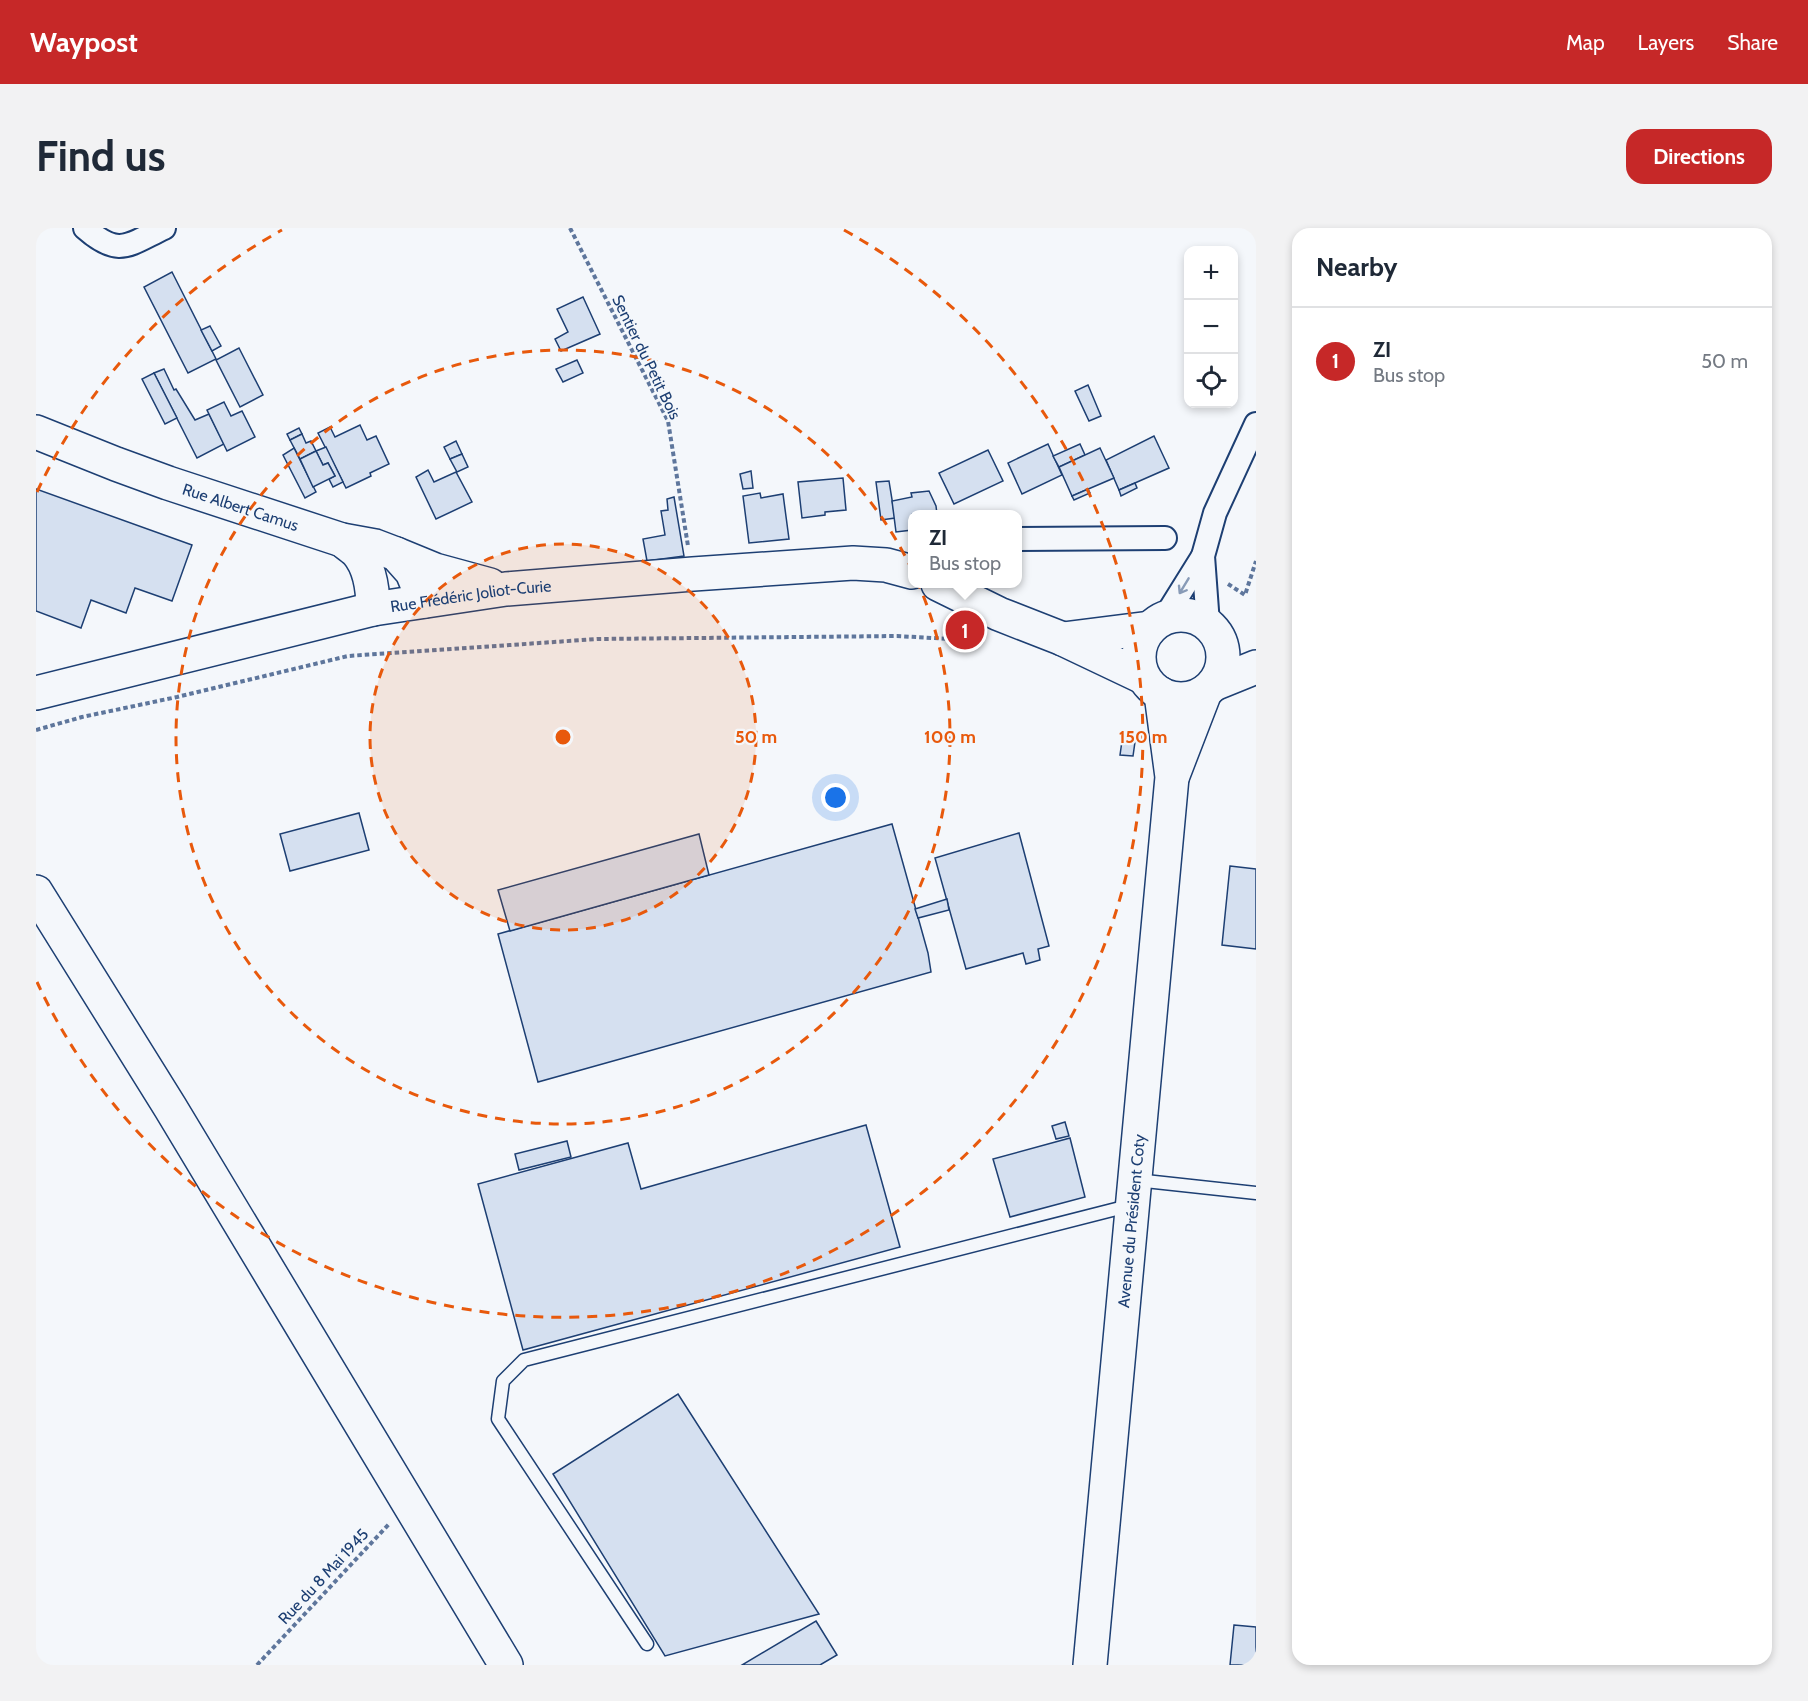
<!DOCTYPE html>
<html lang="en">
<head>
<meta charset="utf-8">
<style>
  :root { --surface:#fff; --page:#f2f2f3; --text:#1f2937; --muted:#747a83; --line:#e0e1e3; --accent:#c62828 }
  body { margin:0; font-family:Cabin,sans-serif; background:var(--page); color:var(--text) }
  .controls { position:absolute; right:18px; top:18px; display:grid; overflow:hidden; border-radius:12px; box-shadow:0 3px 9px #0003 }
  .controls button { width:54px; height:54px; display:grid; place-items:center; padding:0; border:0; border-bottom:2px solid var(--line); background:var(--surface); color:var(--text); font:30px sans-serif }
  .you { position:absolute; left:800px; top:570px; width:21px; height:21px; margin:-15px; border:4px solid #fff; border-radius:50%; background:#1a73e8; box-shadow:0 0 0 9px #1a73e833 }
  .badge { display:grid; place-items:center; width:39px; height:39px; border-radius:50%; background:var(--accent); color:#fff; font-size:20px; font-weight:700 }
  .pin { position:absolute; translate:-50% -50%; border:3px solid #fff; box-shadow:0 2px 6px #0006 }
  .popup { position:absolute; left:872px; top:282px; width:114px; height:78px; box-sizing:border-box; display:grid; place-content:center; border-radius:12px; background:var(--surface); filter:drop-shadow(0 2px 4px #0005); font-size:20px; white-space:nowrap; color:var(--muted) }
  .popup b { font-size:22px; color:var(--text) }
  .popup::after { content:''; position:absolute; left:50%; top:100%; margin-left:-12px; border:12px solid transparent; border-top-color:var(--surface) }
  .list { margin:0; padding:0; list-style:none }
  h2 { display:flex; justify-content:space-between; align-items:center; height:78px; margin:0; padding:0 24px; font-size:26px }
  h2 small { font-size:20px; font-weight:400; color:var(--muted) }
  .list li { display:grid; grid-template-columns:39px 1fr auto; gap:18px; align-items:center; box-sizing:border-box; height:108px; padding:0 24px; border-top:2px solid var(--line) }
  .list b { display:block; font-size:22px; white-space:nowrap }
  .list p { margin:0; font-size:20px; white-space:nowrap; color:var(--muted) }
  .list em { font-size:20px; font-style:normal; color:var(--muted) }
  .icon { flex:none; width:33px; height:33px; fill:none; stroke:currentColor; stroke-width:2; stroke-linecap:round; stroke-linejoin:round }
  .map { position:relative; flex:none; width:1220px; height:1437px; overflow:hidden; border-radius:18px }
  header { display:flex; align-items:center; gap:36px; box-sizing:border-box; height:84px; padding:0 30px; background:var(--accent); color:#fff }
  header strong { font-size:28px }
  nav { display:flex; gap:33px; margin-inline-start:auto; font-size:21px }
  .intro { display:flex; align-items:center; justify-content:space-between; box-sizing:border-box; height:144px; padding:0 36px }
  h1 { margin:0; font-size:42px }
  .button { padding:15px 27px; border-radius:18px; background:var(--accent); color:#fff; font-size:21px; font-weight:700 }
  main { display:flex; gap:36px; padding:0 36px }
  aside { flex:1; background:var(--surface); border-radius:18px; box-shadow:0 3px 9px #0003 }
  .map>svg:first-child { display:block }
</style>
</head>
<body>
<header>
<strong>Waypost</strong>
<nav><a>Map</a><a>Layers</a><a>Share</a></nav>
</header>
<div class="intro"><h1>Find us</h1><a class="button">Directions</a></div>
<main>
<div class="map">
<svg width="1220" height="1437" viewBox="0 0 1220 1437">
  <rect width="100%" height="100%" fill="#f4f7fb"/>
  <g fill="#d5e0f0" stroke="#1d3f73" stroke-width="1.5">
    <polygon points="136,44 180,131 152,145 108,59"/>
    <polygon points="547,69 564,106 525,123 519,111 532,104 521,81"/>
    <polygon points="174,98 185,118 176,123 165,102"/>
    <polygon points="203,120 227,167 204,179 180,132"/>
    <polygon points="541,132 547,145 527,154 520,141"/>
    <polygon points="128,141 138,162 140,161 159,192 173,186 188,216 161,230 118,145"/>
    <polygon points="118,145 141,190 129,196 106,151"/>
    <polygon points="1052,157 1065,188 1053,193 1039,163"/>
    <polygon points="188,174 195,188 206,183 219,209 191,223 171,182"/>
    <polygon points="324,197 331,212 340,208 353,236 334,245 335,248 310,260 282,205 294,199 299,209"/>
    <polygon points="263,200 266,206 254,212 251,206"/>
    <polygon points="266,206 270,215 275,213 280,223 264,231 254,212"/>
    <polygon points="1118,208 1133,240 1083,262 1070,232"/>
    <polygon points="420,213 426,226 414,231 408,219"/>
    <polygon points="1012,216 1026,247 986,266 972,235"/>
    <polygon points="1044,216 1049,227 1023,239 1017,228"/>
    <polygon points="290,219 307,254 297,259 293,251 299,248 292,235 287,237 280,223"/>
    <polygon points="258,220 280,264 269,270 247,227"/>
    <polygon points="1064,220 1078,250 1036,268 1023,239"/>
    <polygon points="952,222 967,253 918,276 903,245"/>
    <polygon points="280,223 287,237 292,235 299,248 277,259 264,231"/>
    <polygon points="426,226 432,239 421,244 414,231"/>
    <polygon points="392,242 398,254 420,244 436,274 400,291 380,249"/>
    <polygon points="715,243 717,260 707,261 704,246"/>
    <polygon points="807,250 810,282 789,284 789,287 766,290 762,254"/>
    <polygon points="853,253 859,290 845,292 840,254"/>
    <polygon points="1099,255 1101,260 1085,268 1083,262"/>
    <polygon points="0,261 156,317 136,373 99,360 90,385 55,372 45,400 0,383"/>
    <polygon points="1052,261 1054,265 1038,272 1036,268"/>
    <polygon points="893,263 900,278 901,286 876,286 876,302 860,304 856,273 876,269 875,265"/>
    <polygon points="724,265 725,270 747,266 753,311 713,315 707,268"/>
    <polygon points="638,269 648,328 611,333 607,311 629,307 625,283 632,282 631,271"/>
    <polygon points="1086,513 1099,514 1097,528 1084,527"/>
    <polygon points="323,585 333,622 254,643 244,606"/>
    <polygon points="856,596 892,725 895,744 502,854 462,706"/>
    <polygon points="983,605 1013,718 1002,721 1004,732 990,736 987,725 930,741 899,630"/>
    <polygon points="663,606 673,647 474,703 462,662"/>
    <polygon points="1194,638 1220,641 1220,721 1186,717"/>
    <polygon points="911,671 913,682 882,690 879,681"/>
    <polygon points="1029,894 1033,908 1020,911 1016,898"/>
    <polygon points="830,897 864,1019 487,1122 442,956 592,915 605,961"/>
    <polygon points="1034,910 1049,969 974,989 957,931"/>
    <polygon points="531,913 535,929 483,942 479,926"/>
    <polygon points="642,1166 783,1386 629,1428 517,1246"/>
    <polygon points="780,1393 801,1427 784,1437 706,1437"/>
    <polygon points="1198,1397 1220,1399 1220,1437 1194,1437"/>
  </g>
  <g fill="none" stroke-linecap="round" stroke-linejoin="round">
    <g stroke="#1d3f73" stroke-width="15">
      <g id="lane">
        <polyline points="1100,952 1220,965"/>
        <polyline points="611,1416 462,1191 467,1153 488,1132 1096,977"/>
      </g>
    </g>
    <g stroke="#1d3f73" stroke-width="26">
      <g id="street">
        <path d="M49 0C83 30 92 17 128 0"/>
        <polyline points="982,311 1129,310"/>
        <polyline points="1129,389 1167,328"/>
        <polyline points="1172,396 1167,328 1179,285 1220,196"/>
      </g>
    </g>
    <g stroke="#1d3f73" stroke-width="36">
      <g id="secondary">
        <path id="s1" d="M0 204 80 236 132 255 306 312 339 318 360 326 376 344 388 373"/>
        <path d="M306 312C311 316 317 320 321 324 334 339 337 363 337 381"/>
        <polyline points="360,326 399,342 454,357"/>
        <polyline points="902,356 963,386 1027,411 1107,449"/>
        <circle cx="1145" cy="429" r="42"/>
        <polyline points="1027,411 1114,400"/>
        <polyline points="1178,456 1220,439"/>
        <path id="s2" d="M0 465 337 381 470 361 657 346 817 335 850 337 876 344"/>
        <polyline points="1137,547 1169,464"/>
        <path id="s3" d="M1054 1437 1136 549 1125 466"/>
      </g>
    </g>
    <g stroke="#1d3f73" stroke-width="36">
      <polyline id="primary" points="0,664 134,879 470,1437"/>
    </g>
    <g stroke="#5e769c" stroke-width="4" stroke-dasharray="4.5 3" stroke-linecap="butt">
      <polyline points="534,0 632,193 652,318"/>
      <polyline points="1192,356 1209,367 1220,333"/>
      <polyline points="0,502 46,489 141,469 312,428 562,411 861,408 950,413"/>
      <polyline points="221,1437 353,1296"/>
    </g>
    <use href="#lane" stroke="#f4f7fb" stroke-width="12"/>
    <use href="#street" stroke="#f4f7fb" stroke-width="22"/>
    <use href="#secondary" stroke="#f4f7fb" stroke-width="33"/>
    <use href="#primary" stroke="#f4f7fb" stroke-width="33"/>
  </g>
  <defs><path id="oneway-shaft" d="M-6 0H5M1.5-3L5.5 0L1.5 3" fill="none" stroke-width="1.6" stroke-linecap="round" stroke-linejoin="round" transform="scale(1.5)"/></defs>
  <use stroke="#889bb7" href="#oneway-shaft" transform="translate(1148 358) rotate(121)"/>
  <circle cx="527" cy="509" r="193" fill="#e8590c" fill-opacity=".12"/>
  <g fill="none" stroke="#e8590c" stroke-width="3" stroke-dasharray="10 8">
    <circle cx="527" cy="509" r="193"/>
    <circle cx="527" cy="509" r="387"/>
    <path d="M1 264A580 580 0 0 1 246 2M808 2A580 580 0 1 1 1 754"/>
  </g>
  <g text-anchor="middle" stroke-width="4.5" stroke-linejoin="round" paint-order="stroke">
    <g font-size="16" fill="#1d3f73" stroke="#f4f7fb">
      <text transform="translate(611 129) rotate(64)" y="6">Sentier du Petit Bois</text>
      <text dy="6" stroke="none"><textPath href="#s1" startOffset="218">Rue Albert Camus</textPath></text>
      <text dy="6" stroke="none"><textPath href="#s2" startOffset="446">Rue Frédéric Joliot-Curie</textPath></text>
      <text dy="6" stroke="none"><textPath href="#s3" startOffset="446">Avenue du Président Coty</textPath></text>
      <text transform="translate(287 1348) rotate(-47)" y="6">Rue du 8 Mai 1945</text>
    </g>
  </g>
  <circle cx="527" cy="509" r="9" fill="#e8590c" stroke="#f4f7fb" stroke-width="3"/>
  <g font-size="18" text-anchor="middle" font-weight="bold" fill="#e8590c" stroke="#f4f7fb" stroke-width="4.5" stroke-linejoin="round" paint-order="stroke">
    <text x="720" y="515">50 m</text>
    <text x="914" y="515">100 m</text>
    <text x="1107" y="515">150 m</text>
  </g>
</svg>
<div class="controls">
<button>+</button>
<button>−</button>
<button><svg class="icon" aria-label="locate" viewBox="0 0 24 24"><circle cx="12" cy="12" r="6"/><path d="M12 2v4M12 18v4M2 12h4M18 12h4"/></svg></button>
</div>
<div class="you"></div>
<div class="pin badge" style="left:929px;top:402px">1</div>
<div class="popup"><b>ZI</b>Bus stop</div>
</div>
<aside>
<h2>Nearby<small></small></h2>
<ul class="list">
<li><span class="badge">1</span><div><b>ZI</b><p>Bus stop</p></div><em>50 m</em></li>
</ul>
</aside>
</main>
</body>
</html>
